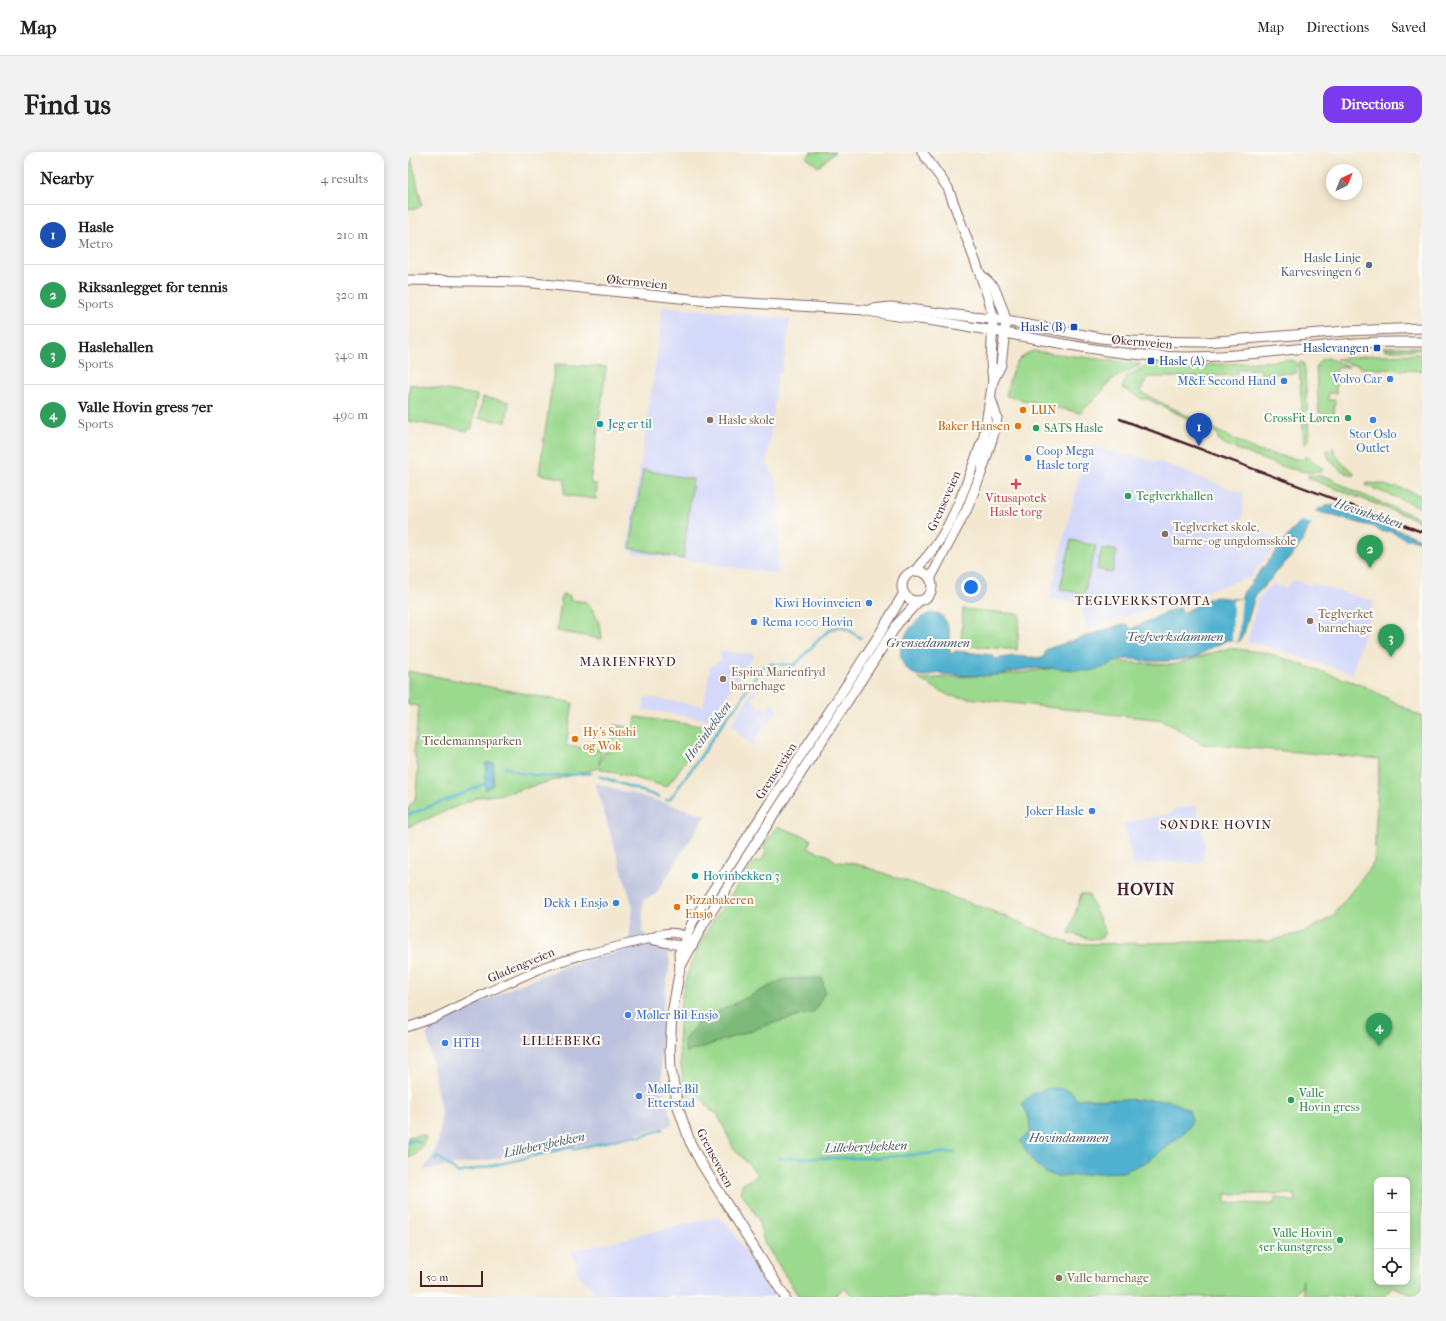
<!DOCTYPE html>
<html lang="en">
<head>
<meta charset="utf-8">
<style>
  :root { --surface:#fff; --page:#f2f2f2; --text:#222; --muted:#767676; --line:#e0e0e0; --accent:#7c3aed }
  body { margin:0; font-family:"IM FELL French Canon",serif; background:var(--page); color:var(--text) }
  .controls { position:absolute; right:12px; bottom:12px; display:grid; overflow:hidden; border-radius:8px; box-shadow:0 2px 10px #0003 }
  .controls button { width:36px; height:36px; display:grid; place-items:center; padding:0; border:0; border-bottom:1px solid var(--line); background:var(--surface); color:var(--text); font:20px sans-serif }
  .compass { position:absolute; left:918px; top:12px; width:36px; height:36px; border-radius:50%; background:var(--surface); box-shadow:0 2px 10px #0003; rotate:43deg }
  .scale { position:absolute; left:12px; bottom:10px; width:63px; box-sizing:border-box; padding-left:4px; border:2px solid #4a1f2b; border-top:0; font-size:11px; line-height:14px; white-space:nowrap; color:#4a1f2b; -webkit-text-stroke:3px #fdfcf7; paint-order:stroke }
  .you { position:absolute; left:563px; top:435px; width:14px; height:14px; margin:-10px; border:3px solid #fff; border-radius:50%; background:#1a73e8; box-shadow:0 0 0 6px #1a73e833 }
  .badge { display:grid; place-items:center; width:26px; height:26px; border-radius:50%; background:var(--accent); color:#fff; font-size:13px; font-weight:700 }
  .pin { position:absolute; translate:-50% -33px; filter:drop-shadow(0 1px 2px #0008) }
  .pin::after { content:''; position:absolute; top:21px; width:14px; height:12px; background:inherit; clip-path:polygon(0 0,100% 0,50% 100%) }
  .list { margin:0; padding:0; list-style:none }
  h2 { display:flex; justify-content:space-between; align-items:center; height:52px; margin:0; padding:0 16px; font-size:17px }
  h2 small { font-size:13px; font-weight:400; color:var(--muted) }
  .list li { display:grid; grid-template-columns:26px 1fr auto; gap:12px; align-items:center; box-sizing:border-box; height:60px; padding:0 16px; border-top:1px solid var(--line) }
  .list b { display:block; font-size:15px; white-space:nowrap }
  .list p { margin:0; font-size:13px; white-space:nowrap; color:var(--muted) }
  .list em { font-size:13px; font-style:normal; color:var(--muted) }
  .icon { flex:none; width:22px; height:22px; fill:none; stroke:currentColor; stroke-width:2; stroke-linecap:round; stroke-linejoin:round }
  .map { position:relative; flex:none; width:1014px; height:1145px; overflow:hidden; border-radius:12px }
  header { display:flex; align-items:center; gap:24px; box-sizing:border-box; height:56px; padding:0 20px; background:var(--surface); border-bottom:1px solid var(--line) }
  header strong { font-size:19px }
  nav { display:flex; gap:22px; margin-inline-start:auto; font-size:14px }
  .intro { display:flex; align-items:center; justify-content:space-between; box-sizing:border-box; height:96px; padding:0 24px }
  h1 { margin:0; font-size:28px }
  .button { padding:10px 18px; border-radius:12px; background:var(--accent); color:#fff; font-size:14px; font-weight:700 }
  main { display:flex; gap:24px; padding:0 24px }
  aside { flex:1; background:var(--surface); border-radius:12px; box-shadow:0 2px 10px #0003 }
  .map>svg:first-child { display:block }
</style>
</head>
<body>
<header>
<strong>Map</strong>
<nav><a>Map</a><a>Directions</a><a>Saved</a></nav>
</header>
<div class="intro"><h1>Find us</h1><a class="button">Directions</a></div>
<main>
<aside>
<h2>Nearby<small>4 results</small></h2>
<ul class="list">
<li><span class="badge" style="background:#1a4fb4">1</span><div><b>Hasle</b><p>Metro</p></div><em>210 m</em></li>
<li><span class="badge" style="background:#2e9e5b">2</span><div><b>Riksanlegget for tennis</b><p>Sports</p></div><em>320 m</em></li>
<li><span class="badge" style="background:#2e9e5b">3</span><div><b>Haslehallen</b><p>Sports</p></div><em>340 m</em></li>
<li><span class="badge" style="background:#2e9e5b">4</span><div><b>Valle Hovin gress 7er</b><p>Sports</p></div><em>490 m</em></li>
</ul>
</aside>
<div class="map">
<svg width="1014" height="1145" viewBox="0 0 1014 1145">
  <rect width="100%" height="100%" fill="#fdfcf7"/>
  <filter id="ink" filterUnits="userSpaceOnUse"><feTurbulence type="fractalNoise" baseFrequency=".025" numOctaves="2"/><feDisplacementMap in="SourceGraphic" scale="8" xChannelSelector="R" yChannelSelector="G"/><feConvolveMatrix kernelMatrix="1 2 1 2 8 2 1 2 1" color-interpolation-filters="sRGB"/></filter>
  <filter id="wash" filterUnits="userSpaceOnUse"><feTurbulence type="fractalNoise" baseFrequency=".012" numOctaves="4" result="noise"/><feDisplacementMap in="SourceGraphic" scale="16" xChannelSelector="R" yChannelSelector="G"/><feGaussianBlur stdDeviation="0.9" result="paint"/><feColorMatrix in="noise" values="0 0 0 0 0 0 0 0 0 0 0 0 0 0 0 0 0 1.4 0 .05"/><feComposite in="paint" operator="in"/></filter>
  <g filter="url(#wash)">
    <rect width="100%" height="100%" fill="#f3e7cf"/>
    <g fill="#d4d8f9">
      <polygon points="254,154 382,167 374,221 370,221 359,313 370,331 371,389 370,422 226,401 221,398 220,395 251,189"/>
      <polygon points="679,293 755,311 836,342 834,370 846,373 869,391 841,427 836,427 680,477 671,449 641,447"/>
      <polygon points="885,428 903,433 903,431 966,449 944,521 840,489 850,447 864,432 878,436"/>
      <polygon points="313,499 347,502 302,568 235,557 237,545 296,554 302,515 312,508"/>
      <polygon points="348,535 350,537 343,548 358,558 363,551 371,556 359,575 355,576 347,589 347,592 345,595 324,574 323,571"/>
      <polygon points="788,653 797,692 795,708 790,711 757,710 725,714 716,671 764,661 764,658"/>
      <polygon points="309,1065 321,1074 366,1145 192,1145 170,1123 166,1107 163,1099"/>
    </g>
    <polygon fill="#bdc3de" points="187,631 298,663 248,742 235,748 234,780 256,797 260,803 262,810 255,854 253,906 255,938 265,973 200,989 15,1018 26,1002 29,994 32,980 33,965 32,955 19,884 20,874 106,835 163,812 220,798 225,755"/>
    <g fill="#9bd98e" stroke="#727c5c" fill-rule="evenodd">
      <polygon points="0,0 2,0 14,53 10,56 0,57"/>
      <polygon points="403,0 427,0 410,15 398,5"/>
      <polygon points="975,195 1014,195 1014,198 977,198"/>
      <path d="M625 199 732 212V213L703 228 691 243 672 261 598 244C602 226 605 205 625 199Z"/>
      <polygon points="1014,202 1014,219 953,216 952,213 944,213 928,207 965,203"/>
      <path d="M920 206 941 215H929L928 241H920V248H927L926 263 911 261 908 216C910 209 913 207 920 206Z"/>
      <path d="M882 208 887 209 889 211 888 221 853 222 852 217H829V223L778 225H740L732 240 850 299 873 304 896 308 897 304C904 307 909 312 915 317L913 320C886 324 838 300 811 290L809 281 754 254 739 247H734L714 236 719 224 739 213 748 214 750 212 797 213Z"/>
      <polygon points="894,210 896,213 897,222 901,285 901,288 896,293 891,211"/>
      <polygon points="147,212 198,215 191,270 182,330 189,333 188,347 156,343 157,327 131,322"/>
      <polygon points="2,232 69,243 64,276 59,279 0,269 0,249"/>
      <polygon points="75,245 101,250 98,270 71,266"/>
      <path d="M924 295 933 310 946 321 945 324C934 320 920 311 918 298L925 300Z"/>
      <polygon points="235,318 285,327 275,407 222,396"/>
      <polygon points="900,323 920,325 945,339 1014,367 1014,370 900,326"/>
      <polygon points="960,331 973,332 986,336 987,334 1014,344 1014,356 957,333 957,332"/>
      <polygon points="663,388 688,394 676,442 652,437"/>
      <polygon points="694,396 709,399 704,421 689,417"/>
      <path d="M154 442 162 444V448L179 450C188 461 193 473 194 487L149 479Z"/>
      <polygon points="555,457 612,462 609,498 553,493"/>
      <path d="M821 496 860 501 956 534 1014 565V1145H1009L984 1134 977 1145H896L894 1128 895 1132 885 1145H445L437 1136 428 1142 429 1145H391L356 1090 350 1066 333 1040 334 1032 350 1023 325 995 309 961 303 959 294 946 280 949C267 901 266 845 288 800 303 768 326 739 346 710L353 709 358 700 355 695 369 674 403 687 400 696 419 703 429 710 444 711 455 714 582 758 663 792 862 789 896 780 924 765 966 710 971 607 794 592 754 568 542 544 511 527 603 522 647 516 677 508 765 513ZM969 1028H999V1130H969ZM886 1042 887 1050 867 1045 866 1052 818 1051V1042Z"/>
      <polygon points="0,519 165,551 158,594 193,598 191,613 196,600 202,600 206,573 226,576 228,565 301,575 259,635 190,616 96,642 71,645 0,675 0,656 7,648 8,641 10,616 6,600 11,554 0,553"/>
      <polygon points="673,742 680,742 697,779 694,786 682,787 661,781"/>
      <path d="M13 983 18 985C14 995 11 1003 0 1006V985Z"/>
    </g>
    <polygon fill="#7cb979" stroke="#636c52" points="414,826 417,840 406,860 359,873 278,901 276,888 291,869 376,827"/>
    <g fill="#50b1cf" stroke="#4d687d">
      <path d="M920 353 927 354 942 362 951 363 967 371 978 372 979 374 1013 387 1014 391 1005 387H998L982 379 975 380 966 375 915 361 900 376 897 384 888 399 847 444 836 481 831 490 819 488 815 490 796 500 787 506 759 509H738L729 507H717L708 509 694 516 680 519 642 516 618 517 589 523 573 524 544 523 534 522 530 520C512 531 489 518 493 496H498V492L494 491C499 478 515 456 532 462 542 471 544 488 541 500L546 502 547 499 584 503 587 507 605 504 635 506 639 497 712 473 719 472 723 477 764 458 772 456 775 461 803 446C814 443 821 449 834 446L835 441 887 375 912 356 913 357Z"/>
      <polygon points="78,611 86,611 85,633 77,638"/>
      <polygon points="640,936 656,937 663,939 668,947 679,946 684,947 761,948 781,958 784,967 782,974 773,984 753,1000 738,1010 715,1020 690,1021 654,1025 639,1022 625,1010 612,989 622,980 621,966 614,951 625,942"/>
    </g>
    <g fill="#f3e7cf">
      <polygon points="905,359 915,362 904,373 894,369"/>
      <polygon points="834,446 830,490 824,489 825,448"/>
    </g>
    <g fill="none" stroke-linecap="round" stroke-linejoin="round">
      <g stroke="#50b1cf" stroke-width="2.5">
        <polyline points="97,615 112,621 140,625 183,621"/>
        <polyline points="191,624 251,645"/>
        <path d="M258 648 262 647 293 604 321 562 332 550 339 537 354 515 364 512 386 513C397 506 418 472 434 475 440 477 447 483 453 486"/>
        <polyline points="0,663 56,641 79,630"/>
        <polyline points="0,990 8,988 12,991"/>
        <polyline points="370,1006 458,1006 547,1000"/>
        <polyline points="27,1008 30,1005 50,1021 114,1007 120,1005 164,995 166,997 226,984 232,985 255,977"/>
      </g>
    </g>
  </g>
  <g filter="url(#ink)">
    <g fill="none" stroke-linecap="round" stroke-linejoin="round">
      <g stroke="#856564" stroke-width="10">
        <path id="tertiary" d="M0 875 26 866 82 839 138 814 171 804 240 787C254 781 264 778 278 784L284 791 274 794 240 787"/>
      </g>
      <g stroke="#856564" stroke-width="11">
        <g id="secondary">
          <polyline points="514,0 540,36 572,122 581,148 585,167 583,211 585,229 576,283 574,319"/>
          <polyline points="573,123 586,135 595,158 598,169 593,213 585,229"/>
          <path d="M0 128 116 130 291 148 456 158C491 166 527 168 563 175 635 187 706 205 779 205 831 205 883 197 935 192 961 189 988 190 1014 190"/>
          <polyline points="464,157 483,155 598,169 693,186 724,189 797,190 938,179 1014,176"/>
          <path d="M507 419C514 410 522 402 528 393 548 365 561 324 573 292"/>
          <circle cx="509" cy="434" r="15"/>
          <polyline points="522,427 559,357 574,319 585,284 589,266 583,247"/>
          <polyline points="272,816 296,771 490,471 511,449"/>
          <polyline points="377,1145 293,1011 282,990 270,955 263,917 262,899 264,862 272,816 271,802 285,769 471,483 496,441"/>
        </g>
      </g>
      <use href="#tertiary" stroke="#fff" stroke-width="8"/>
      <use href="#secondary" stroke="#fff" stroke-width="9"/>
      <polyline stroke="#4a1f2b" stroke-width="2.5" points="712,267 1014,380"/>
    </g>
  </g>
  <circle fill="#5c6f8a" stroke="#fdfcf7" stroke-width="1.5" cx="961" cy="113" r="4"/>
  <g fill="#1a4fb4" stroke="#fdfcf7" stroke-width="1.5">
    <rect x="662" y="171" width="8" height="8" rx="2"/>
    <rect x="965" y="192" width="8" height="8" rx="2"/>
    <rect x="739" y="205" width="8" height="8" rx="2"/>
  </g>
  <g fill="#3f7fe0" stroke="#fdfcf7" stroke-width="1.5">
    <circle cx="982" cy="227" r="4"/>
    <circle cx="876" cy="229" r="4"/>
    <circle cx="965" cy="268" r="4"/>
    <circle cx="620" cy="306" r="4"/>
    <circle cx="461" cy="451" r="4"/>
    <circle cx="346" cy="470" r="4"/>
    <circle cx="684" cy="659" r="4"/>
    <circle cx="208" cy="751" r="4"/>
    <circle cx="220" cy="863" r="4"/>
    <circle cx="37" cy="891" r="4"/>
    <circle cx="231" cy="944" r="4"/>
  </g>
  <g fill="#e8710a" stroke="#fdfcf7" stroke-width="1.5">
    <circle cx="615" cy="258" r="4"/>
    <circle cx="610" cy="274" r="4"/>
    <circle cx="167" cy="587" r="4"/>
    <circle cx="269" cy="755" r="4"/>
  </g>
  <g fill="#2e9e5b" stroke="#fdfcf7" stroke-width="1.5">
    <circle cx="940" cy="266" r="4"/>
    <circle cx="628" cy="276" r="4"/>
    <circle cx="720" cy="344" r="4"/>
    <circle cx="883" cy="948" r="4"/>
    <circle cx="932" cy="1088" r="4"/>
  </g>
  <g fill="#8d6e63" stroke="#fdfcf7" stroke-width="1.5">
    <circle cx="302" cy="268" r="4"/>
    <circle cx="757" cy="382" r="4"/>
    <circle cx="902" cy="469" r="4"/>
    <circle cx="315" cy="527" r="4"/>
    <circle cx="651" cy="1126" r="4"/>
  </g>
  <g fill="#0f9aa8" stroke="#fdfcf7" stroke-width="1.5">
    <circle cx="192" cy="272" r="4"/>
    <circle cx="287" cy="724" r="4"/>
  </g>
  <path fill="#e0444e" stroke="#fdfcf7" stroke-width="1.5" d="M606 326h4v4h4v4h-4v4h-4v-4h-4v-4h4z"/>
  <g text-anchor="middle" stroke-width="4" stroke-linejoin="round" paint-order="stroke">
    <g font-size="12" fill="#4e5e75" stroke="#fdfcf7" text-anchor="end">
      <text x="953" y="110">Hasle Linje<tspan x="953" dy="14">Karvesvingen 6</tspan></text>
    </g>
    <g font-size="12" fill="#4a1f2b" stroke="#fdfcf7">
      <text transform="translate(229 130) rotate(6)" y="4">Økernveien</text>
      <text transform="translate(734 190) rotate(5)" y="4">Økernveien</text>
      <text transform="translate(536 349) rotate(-66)" y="4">Grenseveien</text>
      <text transform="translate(368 619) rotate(-57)" y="4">Grenseveien</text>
      <text transform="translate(113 813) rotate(-23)" y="4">Gladengveien</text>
      <text transform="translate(307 1006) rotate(62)" y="4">Grenseveien</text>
    </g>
    <g font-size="12" fill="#164399" stroke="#fdfcf7" text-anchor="end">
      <text x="658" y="179">Hasle (B)</text>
      <text x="961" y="200">Haslevangen</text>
      <text x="751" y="213" text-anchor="start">Hasle (A)</text>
    </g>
    <g font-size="12" fill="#366cbe" stroke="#fdfcf7" text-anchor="end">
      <text x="974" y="231">Volvo Car</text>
      <text x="868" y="233">M&amp;E Second Hand</text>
      <text x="965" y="286" text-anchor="middle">Stor Oslo<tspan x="965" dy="14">Outlet</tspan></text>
      <text x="628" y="303" text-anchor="start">Coop Mega<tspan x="628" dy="14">Hasle torg</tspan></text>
      <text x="453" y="455">Kiwi Hovinveien</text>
      <text x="354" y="474" text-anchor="start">Rema 1000 Hovin</text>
      <text x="676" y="663">Joker Hasle</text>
      <text x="200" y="755">Dekk 1 Ensjø</text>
      <text x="228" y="867" text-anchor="start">Møller Bil Ensjø</text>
      <text x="45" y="895" text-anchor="start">HTH</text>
      <text x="239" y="941" text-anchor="start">Møller Bil<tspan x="239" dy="14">Etterstad</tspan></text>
    </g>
    <g font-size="12" fill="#c56008" stroke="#fdfcf7" text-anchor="start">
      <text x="623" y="262">LUN</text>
      <text x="602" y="278" text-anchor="end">Baker Hansen</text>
      <text x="175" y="584">Hy's Sushi<tspan x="175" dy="14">og Wok</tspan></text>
      <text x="277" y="752">Pizzabakeren<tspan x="277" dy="14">Ensjø</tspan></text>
    </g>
    <g font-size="12" fill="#27864d" stroke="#fdfcf7" text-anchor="start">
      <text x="932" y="270" text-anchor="end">CrossFit Løren</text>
      <text x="636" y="280">SATS Hasle</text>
      <text x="728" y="348">Teglverkhallen</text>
      <text x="891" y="945">Valle<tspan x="891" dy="14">Hovin gress</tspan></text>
      <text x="924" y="1085" text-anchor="end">Valle Hovin<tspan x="924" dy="14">5er kunstgress</tspan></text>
    </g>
    <g font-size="12" fill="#785e54" stroke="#fdfcf7" text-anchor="start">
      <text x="310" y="272">Hasle skole</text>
      <text x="765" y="379">Teglverket skole,<tspan x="765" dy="14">barne- og ungdomsskole</tspan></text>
      <text x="910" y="466">Teglverket<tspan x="910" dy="14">barnehage</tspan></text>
      <text x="323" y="524">Espira Marienfryd<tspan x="323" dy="14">barnehage</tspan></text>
      <text x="659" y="1130">Valle barnehage</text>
    </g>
    <g font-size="12" fill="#0d838f" stroke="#fdfcf7" text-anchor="start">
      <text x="200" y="276">Jeg er til</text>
      <text x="295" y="728">Hovinbekken 3</text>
    </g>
    <g font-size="12" fill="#be3a42" stroke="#fdfcf7">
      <text x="608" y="350">Vitusapotek<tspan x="608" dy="14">Hasle torg</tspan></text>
    </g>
    <g font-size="12" fill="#625749" stroke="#fdfcf7">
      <text x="64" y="593">Tiedemannsparken</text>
    </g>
    <g font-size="13" font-style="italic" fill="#4c596d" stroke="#fdfcf7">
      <text transform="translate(961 361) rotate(18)" y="5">Hovinbekken</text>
      <text x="767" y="489">Teglverksdammen</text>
      <text x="520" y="495">Grensedammen</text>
      <text transform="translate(299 579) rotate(-54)" y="5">Hovinbekken</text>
      <text x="661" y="990">Hovindammen</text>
      <text transform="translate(136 992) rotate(-12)" y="5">Lillebergbekken</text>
      <text transform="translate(458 994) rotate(-2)" y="5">Lillebergbekken</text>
    </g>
    <g font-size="13" letter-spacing="1" fill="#4a1f2b" stroke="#fdfcf7">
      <text x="735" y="453">TEGLVERKSTOMTA</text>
      <text x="220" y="514">MARIENFRYD</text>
      <text x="808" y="677">SØNDRE HOVIN</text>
      <text x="154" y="893">LILLEBERG</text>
    </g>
    <g font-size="16" font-weight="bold" letter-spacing="1" fill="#4a1f2b" stroke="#fdfcf7">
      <text x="738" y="743">HOVIN</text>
    </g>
  </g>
</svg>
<div class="controls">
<button>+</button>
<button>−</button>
<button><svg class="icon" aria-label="locate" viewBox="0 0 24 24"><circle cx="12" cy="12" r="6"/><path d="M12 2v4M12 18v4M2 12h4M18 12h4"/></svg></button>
</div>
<svg class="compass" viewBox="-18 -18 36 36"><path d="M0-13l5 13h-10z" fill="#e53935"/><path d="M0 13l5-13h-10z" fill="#767676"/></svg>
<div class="scale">50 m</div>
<div class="you"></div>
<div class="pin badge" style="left:791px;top:294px;background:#1a4fb4">1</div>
<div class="pin badge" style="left:962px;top:416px;background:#2e9e5b">2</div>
<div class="pin badge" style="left:983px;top:505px;background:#2e9e5b">3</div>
<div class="pin badge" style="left:971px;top:894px;background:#2e9e5b">4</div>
</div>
</main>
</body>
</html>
